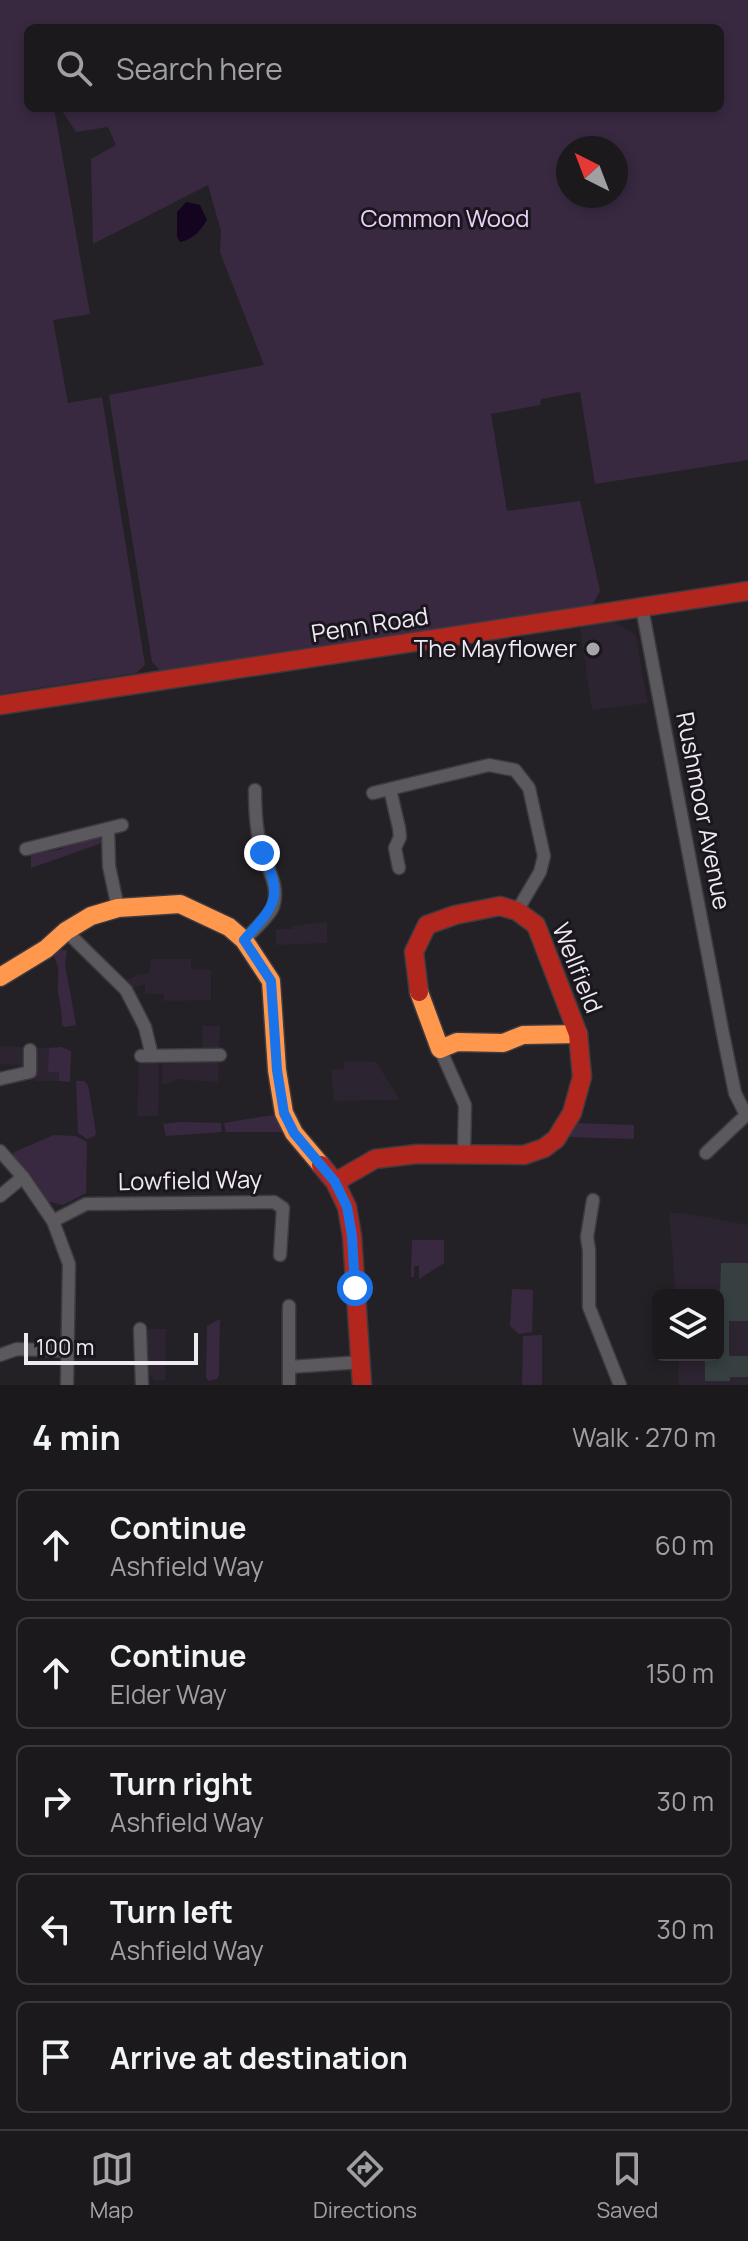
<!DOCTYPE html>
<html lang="en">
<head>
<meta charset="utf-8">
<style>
  :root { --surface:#1b191c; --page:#242225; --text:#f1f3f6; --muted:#a0a0a3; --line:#39383b; --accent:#a7a4aa }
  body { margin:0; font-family:Manrope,sans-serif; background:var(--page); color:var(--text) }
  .controls { position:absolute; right:24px; bottom:24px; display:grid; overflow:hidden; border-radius:12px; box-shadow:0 4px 12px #0003 }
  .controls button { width:72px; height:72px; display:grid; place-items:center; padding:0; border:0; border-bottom:2px solid var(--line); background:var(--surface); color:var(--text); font:40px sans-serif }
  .compass { position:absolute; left:556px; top:136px; width:72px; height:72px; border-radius:50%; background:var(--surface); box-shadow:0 4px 12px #0003; rotate:318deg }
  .scale { position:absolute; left:24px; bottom:20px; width:174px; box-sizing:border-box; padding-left:8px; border:4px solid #eeeaf1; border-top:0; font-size:22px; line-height:28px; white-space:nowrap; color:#eeeaf1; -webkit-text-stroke:6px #1b161e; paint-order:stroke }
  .stop { position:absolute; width:24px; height:24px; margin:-18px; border:6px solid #1a73e8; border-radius:50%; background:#fff }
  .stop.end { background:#1a73e8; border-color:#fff; box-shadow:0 2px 8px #0008 }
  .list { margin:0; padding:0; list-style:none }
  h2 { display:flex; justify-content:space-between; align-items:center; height:104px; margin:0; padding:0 32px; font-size:34px }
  h2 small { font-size:26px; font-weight:400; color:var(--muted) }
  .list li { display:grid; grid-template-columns:52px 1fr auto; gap:24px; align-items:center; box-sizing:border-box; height:112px; margin:0 16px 16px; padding:0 16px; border:2px solid var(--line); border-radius:12px }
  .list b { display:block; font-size:30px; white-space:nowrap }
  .list p { margin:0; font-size:26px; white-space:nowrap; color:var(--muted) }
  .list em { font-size:26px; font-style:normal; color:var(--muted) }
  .icon { flex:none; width:44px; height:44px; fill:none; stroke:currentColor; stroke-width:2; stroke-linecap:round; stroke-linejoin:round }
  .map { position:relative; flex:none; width:748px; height:1385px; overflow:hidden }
  .search { position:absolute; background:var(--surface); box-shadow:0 4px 12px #0003; left:24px; right:24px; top:24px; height:88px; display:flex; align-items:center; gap:20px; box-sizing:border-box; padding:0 28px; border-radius:12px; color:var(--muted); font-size:30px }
  .sheet { height:744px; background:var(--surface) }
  nav { display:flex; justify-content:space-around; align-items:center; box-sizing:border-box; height:112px; border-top:2px solid var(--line); background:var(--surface); font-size:22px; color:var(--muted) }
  nav a { display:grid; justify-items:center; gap:4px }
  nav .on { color:var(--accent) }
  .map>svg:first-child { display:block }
</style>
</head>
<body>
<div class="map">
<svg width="748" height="1385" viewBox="0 0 748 1385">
  <rect width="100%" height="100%" fill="#242126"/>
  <g fill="#2c2430">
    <polygon points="614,622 635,634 648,703 592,710 580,627"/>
    <polygon points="327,922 327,943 276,945 276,929 293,929 292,926"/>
    <polygon points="151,959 191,959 191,969 211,970 211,1000 164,1001 164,994 145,994 145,984 131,988 126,981 138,974 149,974"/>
    <polygon points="202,1026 220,1026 218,1082 175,1079 171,1083 162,1084 163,1064 174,1064 174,1052 203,1050"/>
    <polygon points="0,1046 49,1048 49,1071 59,1072 59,1081 35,1081 34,1066 0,1064"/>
    <polygon points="344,1061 376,1062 400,1100 334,1101 331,1070 344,1069"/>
    <polygon points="139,1064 159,1064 158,1116 137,1116"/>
    <polygon points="669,1213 682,1213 748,1225 748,1385 678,1385 679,1355 718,1355 718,1295 676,1295"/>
    <polygon points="148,1329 166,1329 165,1380 155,1380 147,1372"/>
  </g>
  <g fill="#382941" fill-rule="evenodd">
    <path d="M0 0H748V460L595 484 580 392 541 399 540 405 491 414 507 511 580 501 600 591 592 606 160 670 152 662 109 395 264 365 220 252 221 231 208 185 93 244 91 159 116 145 108 127 76 132 60 108H720V28H28V108H54L90 314 53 320 68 403 102 397 145 665 136 673 0 694ZM568 148H616V196H568Z"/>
    <polygon points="95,836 100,838 102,843 31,868 31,853 35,850 40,853 62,849 64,846"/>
    <path d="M67 950 65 965 76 1025 65 1027 62 1025C62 1015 61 1007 59 998 55 982 63 973 54 957L56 951Z"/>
    <polygon points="61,1047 71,1051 70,1082 59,1081 59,1072 48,1072 49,1048"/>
    <polygon points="76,1081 84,1081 88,1085 96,1133 95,1136 87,1139 78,1133"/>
    <polygon points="273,1115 277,1118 283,1132 226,1132 224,1123"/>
    <polygon points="179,1122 221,1123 222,1132 166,1136 163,1124"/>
    <polygon points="575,1123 634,1125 634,1139 566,1137"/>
    <polygon points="54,1135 75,1136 87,1142 86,1193 63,1205 47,1201 33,1178 13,1156 14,1152"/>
    <polygon points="412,1240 444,1240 444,1263 419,1279 419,1266 414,1266 414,1277 411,1277"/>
    <polygon points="512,1289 533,1290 532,1332 519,1334 510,1326"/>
    <polygon points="220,1319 219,1374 217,1379 209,1381 206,1378 207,1326"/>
    <polygon points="542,1335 542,1385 522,1385 523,1336"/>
  </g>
  <path fill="#15041f" d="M186 202 200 205 207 220C200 231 194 239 180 242L177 237V212Z"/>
  <polygon fill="#364040" points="721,1263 748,1263 748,1321 729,1321 729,1356 748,1356 748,1377 730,1377 730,1381 705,1381 705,1355 718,1355"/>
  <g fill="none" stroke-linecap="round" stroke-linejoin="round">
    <g stroke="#3e3b40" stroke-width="15">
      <g id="street">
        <polyline points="642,608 723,1034 735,1093 746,1115"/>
        <polyline points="390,789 399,828 400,837 395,848 399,868"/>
        <polyline points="373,793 489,765 515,770 529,788 544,856 540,872 517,911"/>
        <polyline points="108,829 109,866 118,908"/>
        <polyline points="26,849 122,825"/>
        <polyline points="66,931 126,990 145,1027 152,1056"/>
        <path d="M244 940C253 931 268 918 273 907 280 888 268 869 262 852 256 832 255 810 255 790"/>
        <polyline points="440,1049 465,1105 464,1153"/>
        <polyline points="141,1056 220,1055"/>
        <polyline points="0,1079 30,1072 30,1050"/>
        <polyline points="0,1151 23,1177 53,1221 69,1264 67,1385"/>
        <polyline points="706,1153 746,1115"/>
        <polyline points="0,1196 23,1177"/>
        <polyline points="593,1200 587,1237 589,1250 589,1307 620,1385"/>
        <polyline points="53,1221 86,1204 274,1202 283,1208 280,1255"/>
        <polyline points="140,1329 142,1385"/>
        <polyline points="0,1355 17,1349 67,1351"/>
        <polyline points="289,1367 362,1362"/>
        <polyline points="289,1385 289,1306"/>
      </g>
    </g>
    <g stroke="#3e3b40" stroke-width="21">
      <g id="slow">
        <polyline points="0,977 46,949 66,931 91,916 118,908 180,904 229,927 244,940 271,981 277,1070 284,1113 294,1133 321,1165"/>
        <polyline points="419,992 440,1049 457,1042 503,1043 523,1035 578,1034"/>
      </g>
    </g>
    <g stroke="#3e3b40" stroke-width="21">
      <g id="jam">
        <polyline points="0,705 748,591"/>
        <polyline points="321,1165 335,1182 347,1207 352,1236 362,1385"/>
        <polyline points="335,1182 375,1159 417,1154 524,1155 544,1148 556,1139 572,1113 582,1077 578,1034 536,925 517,911 500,906 455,915 427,925 414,952 419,992"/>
      </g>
    </g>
    <use href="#street" stroke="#5b595d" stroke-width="12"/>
    <use href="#slow" stroke="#ff974d" stroke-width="18"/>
    <use href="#jam" stroke="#b3261e" stroke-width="18"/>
  </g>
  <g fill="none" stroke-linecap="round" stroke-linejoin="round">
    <path stroke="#1a73e8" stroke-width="10" d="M262 853C285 898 274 906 244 940L271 981 277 1070 284 1113 294 1133 335 1182 347 1207 352 1236 355 1288"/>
  </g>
  <circle fill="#a7a4aa" stroke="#1b161e" stroke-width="3" cx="593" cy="649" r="8"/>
  <g text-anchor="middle" stroke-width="6" stroke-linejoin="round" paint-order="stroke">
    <g font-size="24" fill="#e9d1f8" stroke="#1b161e">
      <text x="445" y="227">Common Wood</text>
    </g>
    <g font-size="24" fill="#eeeaf1" stroke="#1b161e">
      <text transform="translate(370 625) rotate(-9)" y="8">Penn Road</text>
      <text transform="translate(703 811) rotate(79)" y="8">Rushmoor Avenue</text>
      <text transform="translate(577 968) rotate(68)" y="8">Wellfield</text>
      <text transform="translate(190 1181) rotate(-1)" y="8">Lowfield Way</text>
    </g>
    <g font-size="24" fill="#eeeaf1" stroke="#1b161e" text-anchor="end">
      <text x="577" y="657">The Mayflower</text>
    </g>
  </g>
</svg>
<div class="controls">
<button><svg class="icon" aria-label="layers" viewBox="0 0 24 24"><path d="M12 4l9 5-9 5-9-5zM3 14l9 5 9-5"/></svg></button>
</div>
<svg class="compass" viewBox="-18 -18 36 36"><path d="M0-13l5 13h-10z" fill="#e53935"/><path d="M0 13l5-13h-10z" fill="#a0a0a3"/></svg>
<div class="scale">100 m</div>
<div class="stop" style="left:355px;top:1288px"></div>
<div class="stop end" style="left:262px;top:853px"></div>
<div class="search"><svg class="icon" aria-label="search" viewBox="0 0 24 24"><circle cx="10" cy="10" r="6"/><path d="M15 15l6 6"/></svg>Search here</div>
</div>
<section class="sheet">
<h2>4 min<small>Walk · 270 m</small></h2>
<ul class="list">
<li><svg class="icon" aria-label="ahead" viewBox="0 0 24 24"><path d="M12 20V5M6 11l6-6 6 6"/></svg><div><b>Continue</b><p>Ashfield Way</p></div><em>60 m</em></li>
<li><svg class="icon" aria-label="ahead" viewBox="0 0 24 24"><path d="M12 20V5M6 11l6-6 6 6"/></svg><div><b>Continue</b><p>Elder Way</p></div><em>150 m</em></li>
<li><svg class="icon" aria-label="right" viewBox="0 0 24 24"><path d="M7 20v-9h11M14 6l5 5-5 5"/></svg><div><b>Turn right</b><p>Ashfield Way</p></div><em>30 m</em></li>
<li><svg class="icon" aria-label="left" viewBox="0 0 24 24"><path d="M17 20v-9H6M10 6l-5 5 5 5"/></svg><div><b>Turn left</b><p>Ashfield Way</p></div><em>30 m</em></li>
<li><svg class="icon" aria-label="arrive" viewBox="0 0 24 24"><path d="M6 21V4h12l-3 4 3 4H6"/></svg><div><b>Arrive at destination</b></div></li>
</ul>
</section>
<nav>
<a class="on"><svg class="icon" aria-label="map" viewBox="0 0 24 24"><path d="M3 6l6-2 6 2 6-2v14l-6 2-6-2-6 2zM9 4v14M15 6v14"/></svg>Map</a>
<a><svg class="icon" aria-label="directions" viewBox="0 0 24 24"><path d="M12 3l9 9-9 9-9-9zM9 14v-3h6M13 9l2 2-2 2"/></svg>Directions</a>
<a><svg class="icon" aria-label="saved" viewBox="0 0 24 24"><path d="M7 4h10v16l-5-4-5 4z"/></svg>Saved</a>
</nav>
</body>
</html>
